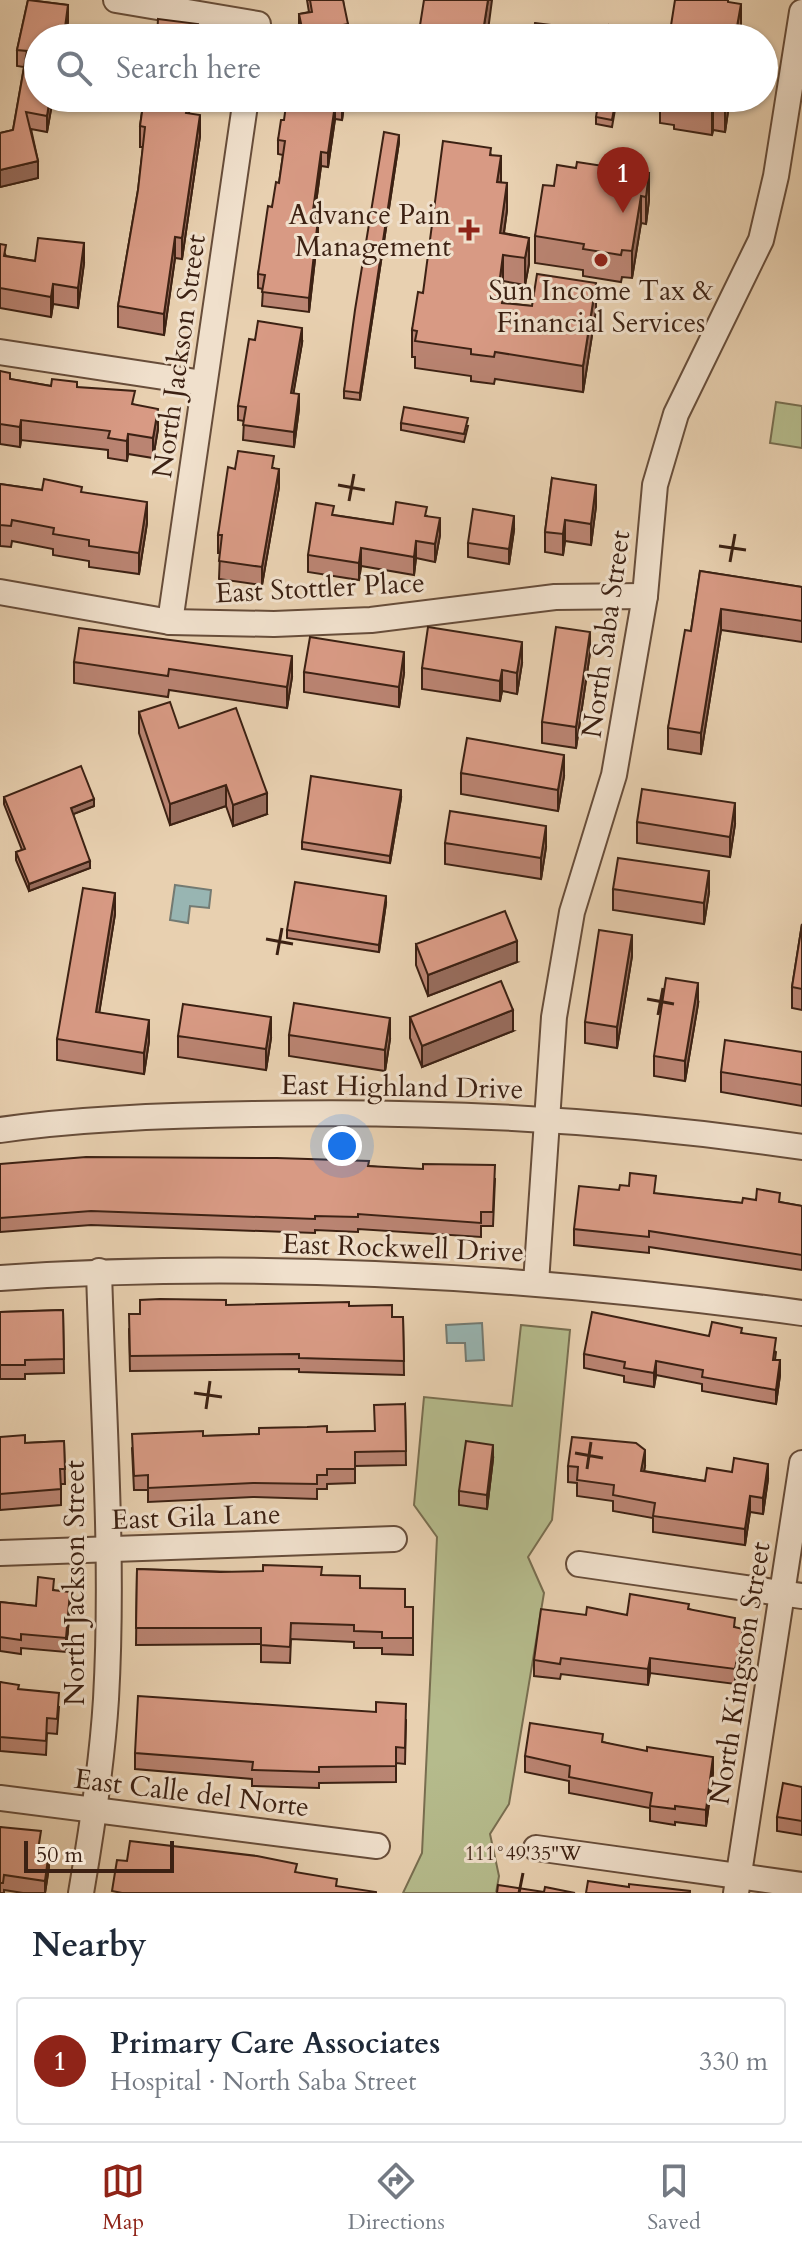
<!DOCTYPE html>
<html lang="en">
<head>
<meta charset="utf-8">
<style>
  :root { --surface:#fff; --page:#f2f2f3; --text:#1f2937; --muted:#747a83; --line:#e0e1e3; --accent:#8f2418 }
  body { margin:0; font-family:Cardo,serif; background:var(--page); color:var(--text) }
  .scale { position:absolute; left:24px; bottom:20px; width:150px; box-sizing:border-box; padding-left:8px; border:4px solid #3c2113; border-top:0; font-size:22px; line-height:28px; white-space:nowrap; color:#3c2113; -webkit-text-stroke:6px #f0e0cc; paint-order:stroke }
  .you { position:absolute; left:342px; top:1146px; width:28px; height:28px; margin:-20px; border:6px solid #fff; border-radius:50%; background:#1a73e8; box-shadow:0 0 0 12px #1a73e833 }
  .badge { display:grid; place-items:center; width:52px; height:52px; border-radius:50%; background:var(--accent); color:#fff; font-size:26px; font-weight:700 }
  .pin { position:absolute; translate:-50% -66px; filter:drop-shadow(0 2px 4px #0008) }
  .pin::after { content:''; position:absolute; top:42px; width:28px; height:24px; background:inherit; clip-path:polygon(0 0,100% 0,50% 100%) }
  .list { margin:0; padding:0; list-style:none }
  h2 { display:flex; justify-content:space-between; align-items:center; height:104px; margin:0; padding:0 32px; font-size:34px }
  h2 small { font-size:26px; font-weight:400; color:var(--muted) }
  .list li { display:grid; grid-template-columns:52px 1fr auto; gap:24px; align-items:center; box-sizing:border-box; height:128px; margin:0 16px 16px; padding:0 16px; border:2px solid var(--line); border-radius:8px }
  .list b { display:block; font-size:30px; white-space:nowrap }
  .list p { margin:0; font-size:26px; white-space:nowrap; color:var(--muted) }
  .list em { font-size:26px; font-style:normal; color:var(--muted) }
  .icon { flex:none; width:44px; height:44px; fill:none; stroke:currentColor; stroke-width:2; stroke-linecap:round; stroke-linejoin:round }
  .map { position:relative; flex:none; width:802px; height:1893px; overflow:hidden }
  .search { position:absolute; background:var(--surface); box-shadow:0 2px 6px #0004; left:24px; right:24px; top:24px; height:88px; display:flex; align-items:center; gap:20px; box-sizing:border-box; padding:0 28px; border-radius:44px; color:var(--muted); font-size:30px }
  .sheet { height:248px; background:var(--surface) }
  nav { display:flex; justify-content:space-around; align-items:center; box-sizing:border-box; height:112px; border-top:2px solid var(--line); background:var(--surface); font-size:22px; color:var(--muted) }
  nav a { display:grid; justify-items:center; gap:4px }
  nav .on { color:var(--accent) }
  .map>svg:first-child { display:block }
</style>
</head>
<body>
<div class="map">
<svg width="802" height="1893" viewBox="0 0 802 1893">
  <rect width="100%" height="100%" fill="#e8d0b0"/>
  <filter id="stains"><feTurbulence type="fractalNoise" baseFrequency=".0025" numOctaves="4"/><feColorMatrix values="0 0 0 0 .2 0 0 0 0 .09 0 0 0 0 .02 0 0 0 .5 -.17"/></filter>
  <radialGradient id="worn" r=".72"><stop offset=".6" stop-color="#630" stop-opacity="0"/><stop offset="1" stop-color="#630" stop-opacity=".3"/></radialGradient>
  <g fill="#b5bb8c" stroke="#786e50" stroke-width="2">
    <polygon points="776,402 802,406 802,448 770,443"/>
    <polygon points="521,1325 570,1330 552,1520 528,1557 544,1593 509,1804 490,1834 499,1876 496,1893 403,1893 422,1853 437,1537 414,1505 424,1397 512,1406"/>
  </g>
  <g fill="#98b5b2" stroke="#737a72" stroke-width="2">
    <polygon points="175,885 211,890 209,908 190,906 188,923 170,920"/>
    <polygon points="482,1323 484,1360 466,1361 465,1343 447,1343 446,1325"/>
  </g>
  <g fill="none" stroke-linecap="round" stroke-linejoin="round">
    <g stroke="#674d3a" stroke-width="28">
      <g id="street">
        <polyline points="116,0 258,24 255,38"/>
        <polyline points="0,352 203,383"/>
        <polyline points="0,592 170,622 274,624 371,620 555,597 645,596"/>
        <polyline points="170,622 246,98"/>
        <path d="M0 1130C84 1118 169 1115 253 1114 436 1110 621 1120 802 1147"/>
        <path d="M0 1278C267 1259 537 1277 802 1313"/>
        <polyline points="536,1283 554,1017 572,912 614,775 645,596 655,485 676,414 761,240 776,176 802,12"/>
        <polyline points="0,1553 394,1539"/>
        <polyline points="579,1564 802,1596"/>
        <polyline points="0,1798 377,1846"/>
        <polyline points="536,1848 802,1885"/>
        <path d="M81 1893C92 1829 102 1764 106 1699 114 1557 103 1413 99 1271"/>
        <polyline points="736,1893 802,1463"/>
      </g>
    </g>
    <use href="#street" stroke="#f0e0cc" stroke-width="24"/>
  </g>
  <g fill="#ba8472" stroke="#3c2113" stroke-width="2">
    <polygon points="28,0 68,5 68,21 66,35 70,36 70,38 38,38 38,98 53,98 47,132 31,129 38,161 38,178 0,187 0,133 13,130 24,67 17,66 17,50"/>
    <polygon points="307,0 343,0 348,38 301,38 299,28 299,14 309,12"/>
    <polygon points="144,98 191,98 189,113 200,136 182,259 175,258 164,335 118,327 118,306 138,190 143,147 140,147 140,126"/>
    <polygon points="345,98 342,120 335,119 328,167 321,166 314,218 318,233 309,312 262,306 263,289 258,288 258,274 272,207 279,183 283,155 278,154 278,140 284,120"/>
    <polygon points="617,98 612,127 596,124 596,117"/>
    <polygon points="660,98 730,98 725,132 713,130 712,135 674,129 674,125 660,123"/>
    <polygon points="399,142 360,400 344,398 344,391"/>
    <polygon points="491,155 501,182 507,210 504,233 529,238 529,264 525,285 503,281 505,303 532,306 596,310 583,392 495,379 494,384 471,381 471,376 415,368 415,357 412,357 412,330 423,293"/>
    <polygon points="576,168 649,173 649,200 646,224 641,223 632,278 622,277 621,282 583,276 583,270 535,263 535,236 554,186"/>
    <polygon points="0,244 6,256 35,261 84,263 78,308 53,304 51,317 0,308"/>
    <polygon points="302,343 293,394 299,409 294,447 243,440 244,421 238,420 238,406"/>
    <polygon points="0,371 10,379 51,386 77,387 135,405 158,429 153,458 128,454 127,461 108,458 108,450 21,440 20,447 0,444"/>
    <polygon points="401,423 468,426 464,442 401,430"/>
    <polygon points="274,468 279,487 262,585 219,579 220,553 218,553 218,535 235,469"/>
    <polygon points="552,478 596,506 591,545 565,541 563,555 545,552 545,532"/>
    <polygon points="0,484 42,490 82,493 147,523 139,574 89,567 89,561 53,555 53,549 12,541 11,547 0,546"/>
    <polygon points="334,515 393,524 427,516 440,535 435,562 416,558 414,575 361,566 359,580 308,572 308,555"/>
    <polygon points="514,530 509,564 468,557 468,543"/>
    <polygon points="700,571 802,587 802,642 721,630 701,754 668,749 668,728 691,631"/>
    <polygon points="590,653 576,748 542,743 542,722"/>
    <polygon points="74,662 292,677 287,708 169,690 168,697 74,683"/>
    <polygon points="522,663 517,694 502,691 500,701 422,689 422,668"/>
    <polygon points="304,672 404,673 399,707 304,692"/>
    <polygon points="139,712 179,728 267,814 233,826 226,806 170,825 139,733"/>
    <polygon points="461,773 564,776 558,811 461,794"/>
    <polygon points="4,797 94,806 73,814 90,868 29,891 16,860 16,852 22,850 4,804"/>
    <polygon points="401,798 390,863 302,849 302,842"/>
    <polygon points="637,822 735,824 730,857 637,843"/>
    <polygon points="445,843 546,847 541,879 445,864"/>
    <polygon points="613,889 709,892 704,924 613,910"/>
    <polygon points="386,903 379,952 287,938 287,930"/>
    <polygon points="115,914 99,1013 149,1041 144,1074 57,1060 57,1039"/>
    <polygon points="802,924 802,1010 792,1008 792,987"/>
    <polygon points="416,944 517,962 428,996 416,965"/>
    <polygon points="632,956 617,1048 585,1043 585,1022"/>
    <polygon points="698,1004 685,1081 654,1076 654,1056"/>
    <polygon points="410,1017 513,1031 422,1067 410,1038"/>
    <polygon points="289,1035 390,1039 385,1071 289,1056"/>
    <polygon points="178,1036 271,1038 266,1070 178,1057"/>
    <polygon points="802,1052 802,1106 721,1092 721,1072"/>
    <polygon points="0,1164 368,1166 495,1179 493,1226 481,1226 481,1237 358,1229 358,1232 315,1230 315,1233 91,1225 0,1232"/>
    <polygon points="619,1190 742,1203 756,1200 780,1202 802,1206 802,1270 649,1247 649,1253 574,1245 574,1229"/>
    <polygon points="226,1305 349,1306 392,1317 403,1317 404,1375 299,1372 299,1369 130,1371 129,1329"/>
    <polygon points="63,1310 64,1373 25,1374 25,1379 0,1379 0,1312"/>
    <polygon points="742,1333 776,1352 775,1360 780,1375 776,1404 702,1391 702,1384 656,1375 654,1387 624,1382 624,1376 584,1368 584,1354 709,1336"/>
    <polygon points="405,1404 406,1465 355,1466 355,1483 327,1484 327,1489 317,1489 317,1499 253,1497 148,1502 148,1490 134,1490 132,1448 203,1436 375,1431"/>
    <polygon points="0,1437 25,1443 64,1441 65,1484 61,1484 61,1505 0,1510"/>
    <polygon points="493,1459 487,1509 459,1505 459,1491"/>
    <polygon points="568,1466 645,1466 644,1471 705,1481 768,1479 763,1514 750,1512 745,1545 653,1532 653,1518 613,1511 613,1501 577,1496 577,1483 568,1482"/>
    <polygon points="137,1569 322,1575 360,1588 405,1607 413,1607 413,1655 382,1654 382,1648 354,1648 354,1642 291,1639 290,1663 261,1662 261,1644 136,1645"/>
    <polygon points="54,1590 70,1606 66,1652 21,1648 21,1654 0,1651 0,1602 36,1606"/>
    <polygon points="689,1609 735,1627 743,1645 735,1684 650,1673 648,1685 561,1674 560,1679 534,1676 534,1660 586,1615 627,1615"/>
    <polygon points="0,1682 59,1707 57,1734 47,1733 46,1755 0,1751"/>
    <polygon points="376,1712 406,1720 405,1764 396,1763 396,1782 319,1783 319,1788 252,1786 252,1779 135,1769 135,1753"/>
    <polygon points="603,1742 713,1773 706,1826 675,1822 675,1825 650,1821 650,1808 569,1793 569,1781 525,1772 525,1756"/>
    <polygon points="802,1787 802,1835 777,1831 777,1817"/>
    <polygon points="0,1827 41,1846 40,1850 49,1867 45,1893 23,1893 4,1890 4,1893 0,1893"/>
  </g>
  <g fill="#976c5c" stroke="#3c2113" stroke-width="2">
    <polygon points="488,0 492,0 487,38 482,38"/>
    <polygon points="741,4 741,31 740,38 735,38"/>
    <polygon points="68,5 68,21 66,38 64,38"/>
    <polygon points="348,24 348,38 303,38 303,33"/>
    <polygon points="50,98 53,98 47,132 47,116"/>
    <polygon points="189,98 191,98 186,134 186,113"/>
    <polygon points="343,98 345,98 342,120 342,106"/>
    <polygon points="726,98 730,98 725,132 725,105"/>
    <polygon points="713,103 713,130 712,135 712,108"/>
    <polygon points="335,105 335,119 328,167 328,153"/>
    <polygon points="200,115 200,136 182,259 182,238"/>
    <polygon points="399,135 399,142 360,400 360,393"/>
    <polygon points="321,152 321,166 312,232 312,218"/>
    <polygon points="501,156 501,183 497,182"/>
    <polygon points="38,161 38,178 0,187 0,170"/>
    <polygon points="649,173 649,200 646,224 646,197"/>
    <polygon points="507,183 507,210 500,259 500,233"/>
    <polygon points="641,196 641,223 632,278 632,251"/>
    <polygon points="318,219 318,233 309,312 309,298"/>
    <polygon points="175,237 175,258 164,335 164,314"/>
    <polygon points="529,238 529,264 525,285 525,258"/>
    <polygon points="84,243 84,263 78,308 78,288"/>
    <polygon points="503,255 503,281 499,311 499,285"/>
    <polygon points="596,283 596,310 583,392 583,366"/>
    <polygon points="53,284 53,304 51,317 51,297"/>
    <polygon points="302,328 302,343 291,408 291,393"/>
    <polygon points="299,394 299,409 294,447 294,432"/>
    <polygon points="158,409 158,429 153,458 153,438"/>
    <polygon points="21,420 21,440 20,447 20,427"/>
    <polygon points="128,434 128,454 127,461 127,441"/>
    <polygon points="279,469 279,487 262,585 262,567"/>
    <polygon points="596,485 596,506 591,545 591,524"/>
    <polygon points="147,502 147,523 139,574 139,553"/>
    <polygon points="514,516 514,530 509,564 509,549"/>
    <polygon points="440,518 440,535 435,562 435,544"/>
    <polygon points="565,520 565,541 563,555 563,534"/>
    <polygon points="416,541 416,558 414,575 414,557"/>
    <polygon points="361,548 361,566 359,580 359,563"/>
    <polygon points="721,609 721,630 701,754 701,733"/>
    <polygon points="590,632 590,653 576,748 576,727"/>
    <polygon points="522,642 522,663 517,694 517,673"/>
    <polygon points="404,652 404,673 399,707 399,687"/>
    <polygon points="292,656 292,677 287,708 287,687"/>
    <polygon points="502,670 502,691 500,701 500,681"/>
    <polygon points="564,755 564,776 558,811 558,790"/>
    <polygon points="226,785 226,806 170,825 170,804"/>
    <polygon points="401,790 401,798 390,863 390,856"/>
    <polygon points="267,793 267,814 233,826 233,805"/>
    <polygon points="94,799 94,806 71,815 71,808"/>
    <polygon points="735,803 735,824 730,857 730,837"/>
    <polygon points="546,826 546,847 541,879 541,858"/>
    <polygon points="90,861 90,868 29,891 29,884"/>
    <polygon points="709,871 709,892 704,924 704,903"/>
    <polygon points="115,893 115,914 96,1033 96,1012"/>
    <polygon points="386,896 386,903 379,952 379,945"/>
    <polygon points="632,935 632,956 617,1048 617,1027"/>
    <polygon points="517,941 517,962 428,996 428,975"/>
    <polygon points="698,983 698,1004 685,1081 685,1061"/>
    <polygon points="513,1010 513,1031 422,1067 422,1046"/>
    <polygon points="271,1017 271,1038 266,1070 266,1049"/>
    <polygon points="390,1018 390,1039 385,1071 385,1050"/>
    <polygon points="149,1020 149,1041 144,1074 144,1053"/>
    <polygon points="780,1360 780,1375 776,1404 776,1390"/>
    <polygon points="656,1361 656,1375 654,1387 654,1373"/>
    <polygon points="493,1445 493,1459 487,1509 487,1495"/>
    <polygon points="645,1450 645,1466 641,1487 641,1471"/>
    <polygon points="768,1464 768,1479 763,1514 763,1498"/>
    <polygon points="750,1496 750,1512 745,1545 745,1529"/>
    <polygon points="70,1592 70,1606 66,1652 66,1638"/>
    <polygon points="743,1629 743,1645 735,1684 735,1669"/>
    <polygon points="650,1658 650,1673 648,1685 648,1669"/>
    <polygon points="713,1757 713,1773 706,1826 706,1810"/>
    <polygon points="49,1851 49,1867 45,1893 45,1881"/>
  </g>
  <g fill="#d89a84" stroke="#3c2113" stroke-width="2">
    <polygon points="28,0 68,5 64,35 70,36 70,38 38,38 38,98 50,98 47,116 26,112 38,161 0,170 0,133 13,130 27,51 17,50"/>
    <polygon points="310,0 343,0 348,24 303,33 299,14 312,12"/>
    <polygon points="424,0 488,0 482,38 418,38"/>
    <polygon points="675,0 728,0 728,2 741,4 735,38 669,38"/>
    <polygon points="158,19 198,24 196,38 157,38"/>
    <polygon points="535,23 552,25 550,38 533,38"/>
    <polygon points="609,25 626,28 625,38 607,38"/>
    <polygon points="144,98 189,98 186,113 200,115 182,238 175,237 164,314 118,306 138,190 145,127 140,126"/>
    <polygon points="287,98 343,98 342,106 335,105 328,153 321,152 312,218 318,219 309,298 262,292 265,275 258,274 268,206 272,207 276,182 279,183 285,141 278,140 281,120 284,120"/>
    <polygon points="599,98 616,98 612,120 596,117"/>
    <polygon points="674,98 726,98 725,105 713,103 712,108 674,102 675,98"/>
    <polygon points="384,132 399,135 360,393 344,391 355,310"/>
    <polygon points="443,141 491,148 490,155 501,156 497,182 507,183 500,233 529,238 525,258 503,255 499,285 505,286 502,303 532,306 537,274 596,283 583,366 495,352 494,357 471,354 471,349 415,341 417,331 412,330 418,292 423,293"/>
    <polygon points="577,162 649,173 646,197 641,196 632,251 622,250 621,255 583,249 584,244 535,236 543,185 554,186 557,165 576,168"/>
    <polygon points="38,238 84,243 78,288 53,284 51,297 0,288 0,244 6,245 4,256 35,261"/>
    <polygon points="258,321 302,328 291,393 299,394 294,432 243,425 246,407 238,406 249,339 255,340"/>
    <polygon points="0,371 10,373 10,379 51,386 52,379 77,382 77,387 135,391 132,404 158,409 153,438 128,434 127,441 108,438 110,431 21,420 20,427 0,424"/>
    <polygon points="404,407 468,418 464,434 401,423"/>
    <polygon points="238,451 274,456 272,468 279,469 262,567 219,561 222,535 218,535 228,467 235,469"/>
    <polygon points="552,478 596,485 591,524 565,520 563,534 545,532"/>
    <polygon points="44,479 82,487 81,492 147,502 139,553 89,546 89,540 53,534 54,528 12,520 11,526 0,525 0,484 42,490"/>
    <polygon points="396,502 427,507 425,516 440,518 435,544 416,541 414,557 361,548 359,563 308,555 316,503 334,506 332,515 393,524"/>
    <polygon points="473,509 514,516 509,549 468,543"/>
    <polygon points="700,571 802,587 802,621 721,609 701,733 668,728 685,630 691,631"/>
    <polygon points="428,627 522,642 517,673 502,670 500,681 422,668"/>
    <polygon points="556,627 590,632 576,727 542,722"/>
    <polygon points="79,628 292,656 287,687 169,669 168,676 74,662"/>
    <polygon points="310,637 404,652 399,687 304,672"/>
    <polygon points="170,702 179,728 236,708 267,793 233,805 226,785 170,804 139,712"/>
    <polygon points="467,738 564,755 558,790 461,773"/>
    <polygon points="81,766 94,799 71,808 90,861 29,884 16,852 25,849 4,797"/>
    <polygon points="311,776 401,790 390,856 302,842"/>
    <polygon points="642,789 735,803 730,837 637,822"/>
    <polygon points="450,811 546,826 541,858 445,843"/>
    <polygon points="618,858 709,871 704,903 613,889"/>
    <polygon points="295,882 386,896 379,945 287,930"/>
    <polygon points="83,888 115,893 96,1012 149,1020 144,1053 57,1039"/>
    <polygon points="505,911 517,941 428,975 416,944"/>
    <polygon points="802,924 802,989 792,987"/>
    <polygon points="599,930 632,935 617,1027 585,1022"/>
    <polygon points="666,978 698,983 685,1061 654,1056"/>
    <polygon points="501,981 513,1010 422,1046 410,1017"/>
    <polygon points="294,1003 390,1018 385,1050 289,1035"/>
    <polygon points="183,1004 271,1017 266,1049 178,1036"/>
    <polygon points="725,1040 802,1052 802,1085 721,1072"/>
    <polygon points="86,1157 277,1158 369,1161 368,1166 423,1169 423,1164 495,1165 493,1212 481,1212 481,1223 358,1214 358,1217 315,1216 315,1219 91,1211 0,1218 0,1164"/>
    <polygon points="630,1173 656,1176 654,1193 742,1203 743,1198 756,1200 757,1189 780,1193 779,1202 802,1206 802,1255 649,1231 649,1237 574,1229 579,1186 619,1190 620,1185 629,1186"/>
    <polygon points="160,1299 226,1300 226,1305 349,1302 349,1306 392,1305 392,1317 403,1317 404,1361 299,1358 299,1354 130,1356 129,1314 140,1314 140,1300"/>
    <polygon points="63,1310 64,1359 25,1360 25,1365 0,1365 0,1312"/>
    <polygon points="592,1312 709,1336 712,1322 742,1328 741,1333 776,1338 773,1360 780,1360 776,1390 702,1377 703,1370 656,1361 654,1373 624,1368 625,1362 584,1354"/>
    <polygon points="405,1404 406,1451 355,1452 355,1469 327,1469 327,1475 317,1475 317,1484 253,1483 148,1488 148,1475 134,1476 132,1434 203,1431 203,1436 259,1434 259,1428 307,1427 327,1426 327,1432 375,1431 374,1405"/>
    <polygon points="25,1435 25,1443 64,1441 65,1469 60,1469 61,1489 0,1494 0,1437"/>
    <polygon points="572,1437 636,1443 645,1450 641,1471 705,1481 707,1468 732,1472 734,1458 768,1464 763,1498 750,1496 745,1529 653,1516 655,1503 613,1495 614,1485 577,1480 578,1467 568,1466"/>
    <polygon points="466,1441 493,1445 487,1495 459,1491"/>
    <polygon points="263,1565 322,1567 321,1575 360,1576 360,1588 405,1589 405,1607 413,1607 413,1638 382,1638 382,1632 354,1631 354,1625 291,1623 290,1647 261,1645 261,1628 136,1628 137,1569 220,1572 263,1571"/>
    <polygon points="38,1577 54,1579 53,1590 70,1592 66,1638 21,1634 21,1640 0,1637 0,1602 36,1606"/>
    <polygon points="630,1594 689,1604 688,1609 735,1618 734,1627 743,1629 735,1669 650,1658 648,1669 561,1658 560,1664 534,1660 541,1609 586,1615 587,1607 627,1615"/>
    <polygon points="0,1682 19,1685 18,1689 59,1693 57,1719 47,1718 46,1741 0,1737"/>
    <polygon points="138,1696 376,1712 376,1702 406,1704 405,1748 396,1747 396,1766 319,1767 319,1772 252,1770 253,1762 135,1753"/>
    <polygon points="530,1723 603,1734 602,1742 647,1751 647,1747 713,1757 706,1810 675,1806 675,1809 650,1806 652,1793 569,1777 570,1766 525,1756"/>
    <polygon points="783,1783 802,1787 802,1821 777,1817"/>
    <polygon points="0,1827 41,1831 38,1850 49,1851 45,1881 4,1875 3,1883 0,1883"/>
    <polygon points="130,1841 257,1856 297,1864 295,1872 337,1879 336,1886 376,1892 376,1893 122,1893 112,1891 117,1860 127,1861"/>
    <polygon points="588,1881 629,1887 629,1884 690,1891 690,1893 586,1893"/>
    <polygon points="498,1885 544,1892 545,1887 575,1893 497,1893"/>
  </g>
  <path fill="none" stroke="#3c2113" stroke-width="3" d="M338 485 365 490M349 501 354 474M719 546 746 550M730 562 735 534M266 939 293 944M277 955 282 928M647 999 674 1004M658 1015 663 988M194 1393 222 1397M206 1409 210 1381M575 1453 603 1458M587 1469 591 1442M519 1893 523 1873"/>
  <g fill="#8f2418" stroke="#f0e0cc" stroke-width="3">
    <path d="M465 218h8v8h8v8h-8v8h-8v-8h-8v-8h8z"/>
    <circle cx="601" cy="260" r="8"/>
  </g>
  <g text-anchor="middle" stroke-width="6" stroke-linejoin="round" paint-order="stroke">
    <g font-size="28" fill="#3c2113" stroke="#f0e0cc" text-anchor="end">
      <text x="451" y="224">Advance Pain<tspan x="451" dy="32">Management</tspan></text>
      <text x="601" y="300" text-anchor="middle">Sun Income Tax &amp;<tspan x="601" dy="32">Financial Services</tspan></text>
    </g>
    <g font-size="28" fill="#3c2113" stroke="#f0e0cc">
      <text transform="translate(178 356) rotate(-82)" y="10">North Jackson Street</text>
      <text transform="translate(320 587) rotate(-3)" y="10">East Stottler Place</text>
      <text transform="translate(605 634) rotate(-82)" y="10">North Saba Street</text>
      <text transform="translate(402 1086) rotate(1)" y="10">East Highland Drive</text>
      <text transform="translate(403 1247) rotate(2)" y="10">East Rockwell Drive</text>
      <text transform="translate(196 1516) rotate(-2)" y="10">East Gila Lane</text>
      <text transform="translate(74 1583) rotate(-90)" y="10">North Jackson Street</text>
      <text transform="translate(739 1673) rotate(-81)" y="10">North Kingston Street</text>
      <text transform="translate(192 1792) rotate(7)" y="10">East Calle del Norte</text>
    </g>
  </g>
  <g font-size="20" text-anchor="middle" fill="#3c2113" stroke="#f0e0cc" stroke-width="6" stroke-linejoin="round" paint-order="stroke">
    <text x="523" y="1860">111°49'35"W</text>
  </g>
  <rect width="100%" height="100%" filter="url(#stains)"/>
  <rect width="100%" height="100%" fill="url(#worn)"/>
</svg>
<div class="scale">50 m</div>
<div class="you"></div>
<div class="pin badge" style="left:623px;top:213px">1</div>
<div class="search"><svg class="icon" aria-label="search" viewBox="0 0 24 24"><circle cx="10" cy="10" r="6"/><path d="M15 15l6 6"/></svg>Search here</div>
</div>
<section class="sheet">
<h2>Nearby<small></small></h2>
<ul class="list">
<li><span class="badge">1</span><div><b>Primary Care Associates</b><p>Hospital · North Saba Street</p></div><em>330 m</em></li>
</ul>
</section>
<nav>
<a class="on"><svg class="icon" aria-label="map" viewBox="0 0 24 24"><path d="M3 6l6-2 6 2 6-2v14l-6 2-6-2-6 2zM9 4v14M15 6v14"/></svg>Map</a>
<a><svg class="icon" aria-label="directions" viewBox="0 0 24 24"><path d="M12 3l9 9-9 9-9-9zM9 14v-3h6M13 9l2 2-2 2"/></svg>Directions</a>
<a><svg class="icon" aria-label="saved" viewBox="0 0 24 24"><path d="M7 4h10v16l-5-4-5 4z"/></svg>Saved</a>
</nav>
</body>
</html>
